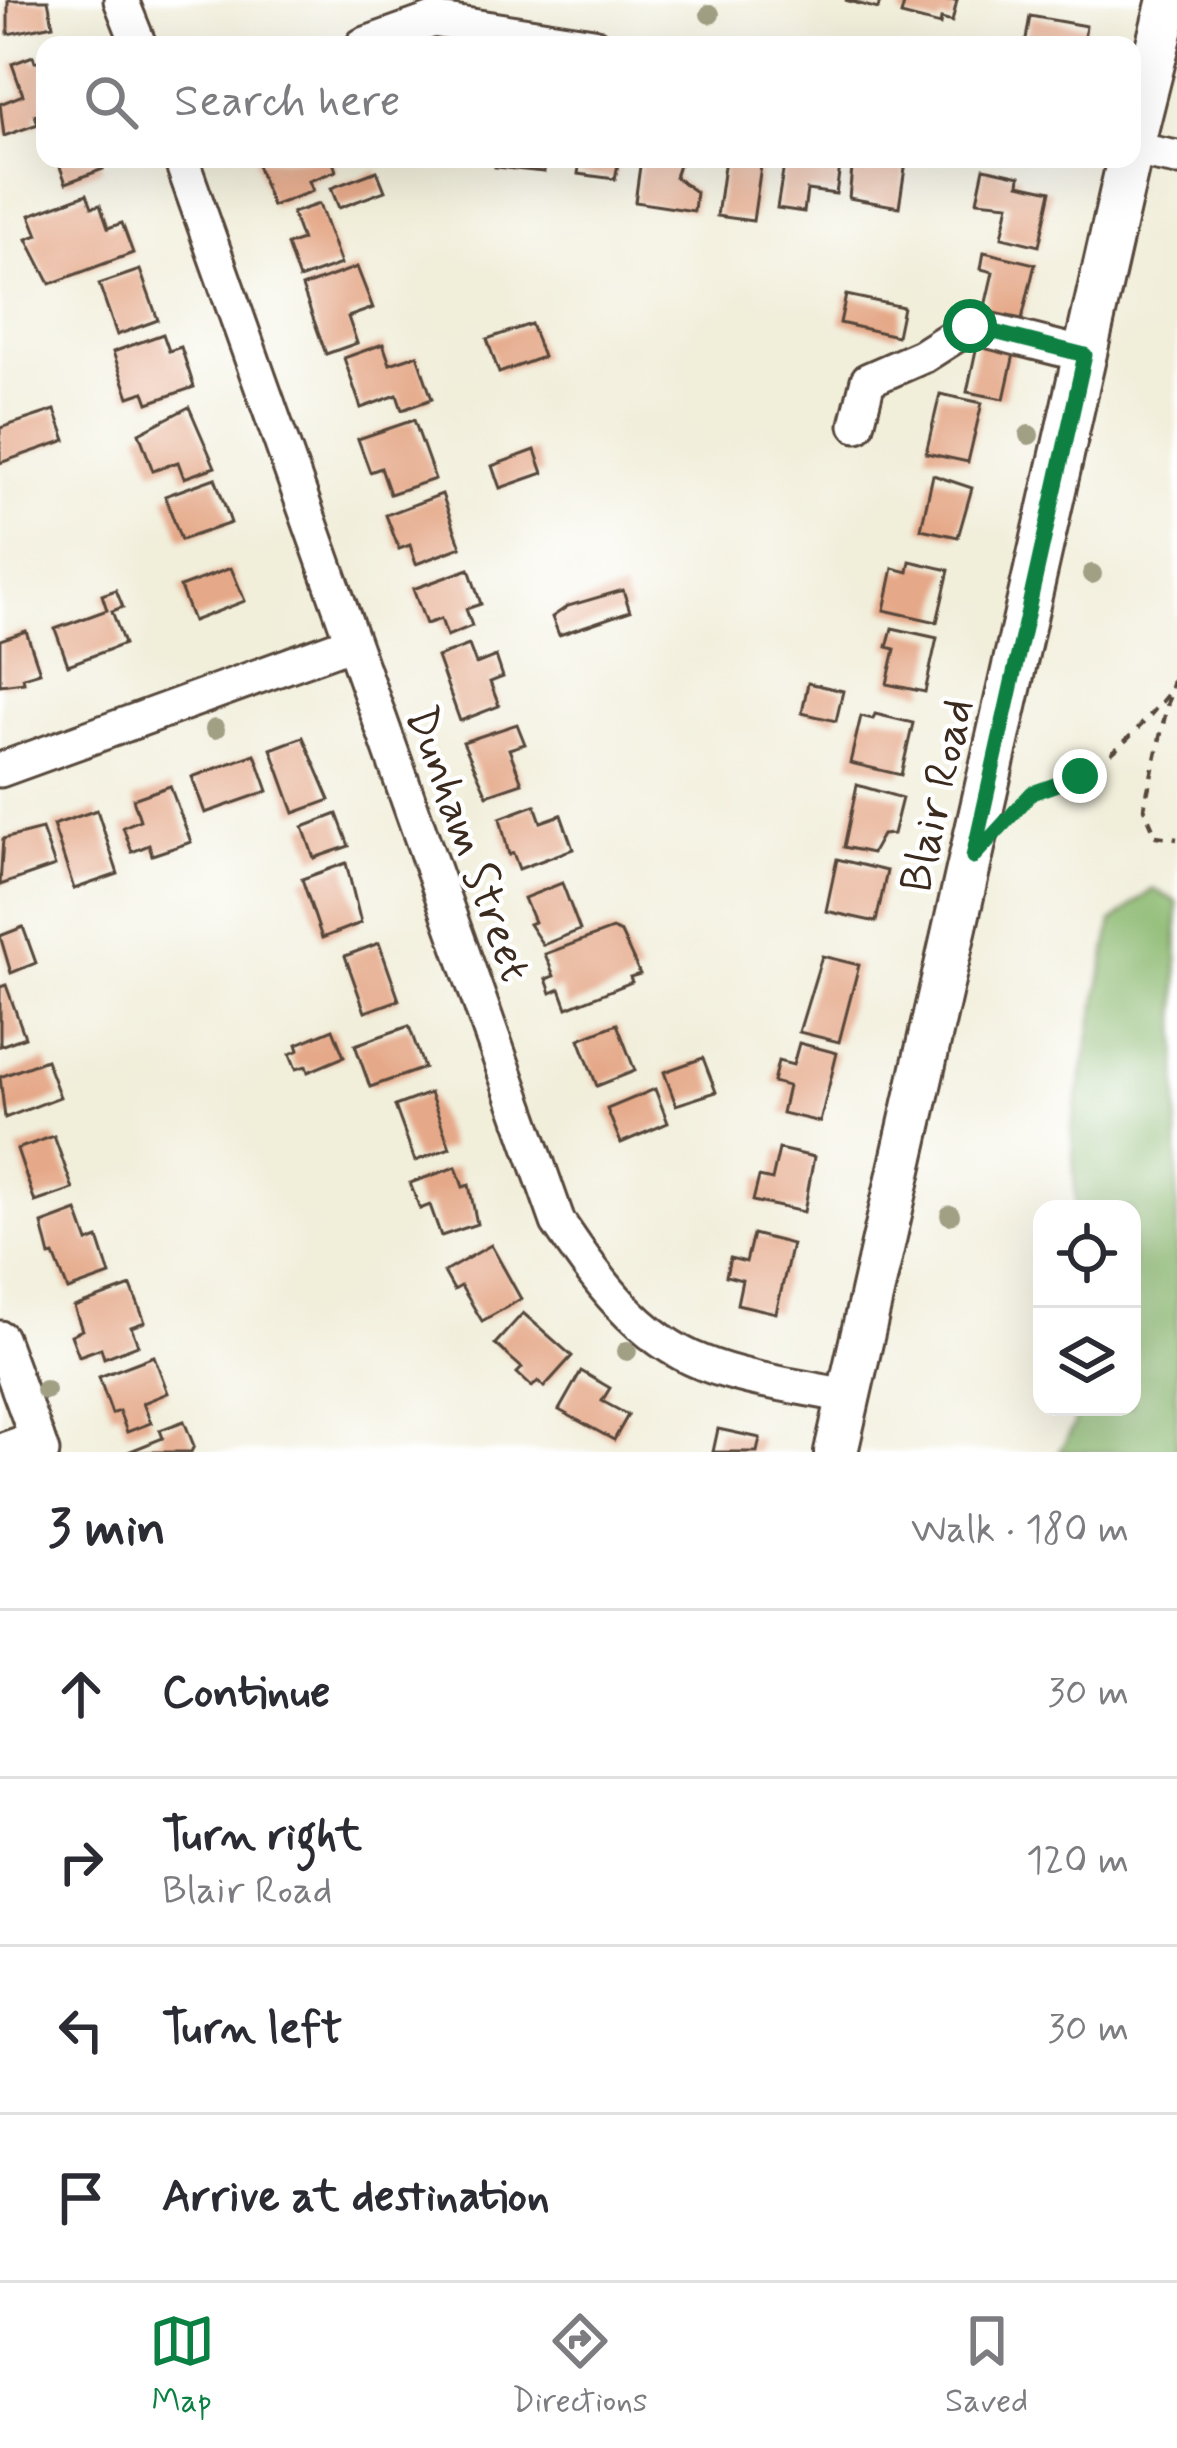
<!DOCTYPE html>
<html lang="en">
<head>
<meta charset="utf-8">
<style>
  :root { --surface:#fff; --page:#f7f7f7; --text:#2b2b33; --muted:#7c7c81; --line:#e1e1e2; --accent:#0b8043 }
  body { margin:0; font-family:Mynerve,sans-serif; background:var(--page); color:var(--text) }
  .controls { position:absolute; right:36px; bottom:36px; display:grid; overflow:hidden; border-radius:24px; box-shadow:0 12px 48px #0002 }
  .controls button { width:108px; height:108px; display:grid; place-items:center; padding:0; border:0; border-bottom:3px solid var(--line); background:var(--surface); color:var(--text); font:60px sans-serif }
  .stop { position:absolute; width:36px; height:36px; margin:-27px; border:9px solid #0b8043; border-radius:50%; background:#fff }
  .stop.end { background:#0b8043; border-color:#fff; box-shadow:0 3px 12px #0008 }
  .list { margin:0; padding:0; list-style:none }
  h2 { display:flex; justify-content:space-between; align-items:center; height:156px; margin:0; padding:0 48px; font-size:51px }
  h2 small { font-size:39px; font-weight:400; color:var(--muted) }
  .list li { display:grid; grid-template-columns:78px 1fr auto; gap:36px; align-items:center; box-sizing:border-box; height:168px; padding:0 48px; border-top:3px solid var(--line) }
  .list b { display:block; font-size:45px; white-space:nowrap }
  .list p { margin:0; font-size:39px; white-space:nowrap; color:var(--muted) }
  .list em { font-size:39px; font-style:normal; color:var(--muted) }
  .icon { flex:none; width:66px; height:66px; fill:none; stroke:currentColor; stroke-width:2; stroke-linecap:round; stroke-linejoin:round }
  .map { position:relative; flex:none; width:1177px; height:1452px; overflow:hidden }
  .search { position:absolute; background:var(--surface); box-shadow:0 12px 48px #0002; left:36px; right:36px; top:36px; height:132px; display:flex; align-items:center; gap:30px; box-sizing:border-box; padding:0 42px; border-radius:24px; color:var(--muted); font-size:45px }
  .sheet { height:828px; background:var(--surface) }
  nav { display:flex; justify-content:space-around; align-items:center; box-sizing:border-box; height:168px; border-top:3px solid var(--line); background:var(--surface); font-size:33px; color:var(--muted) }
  nav a { display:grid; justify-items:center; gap:6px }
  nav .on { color:var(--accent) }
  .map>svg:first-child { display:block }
</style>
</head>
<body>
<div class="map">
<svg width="1177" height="1452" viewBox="0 0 1177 1452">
  <rect width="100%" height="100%" fill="#fff"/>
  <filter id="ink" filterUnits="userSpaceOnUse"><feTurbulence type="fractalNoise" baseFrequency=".00833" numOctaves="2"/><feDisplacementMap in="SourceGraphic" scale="24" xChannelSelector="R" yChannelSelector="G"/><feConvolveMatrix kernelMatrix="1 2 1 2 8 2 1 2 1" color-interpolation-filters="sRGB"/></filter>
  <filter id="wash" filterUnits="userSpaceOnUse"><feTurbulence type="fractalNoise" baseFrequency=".004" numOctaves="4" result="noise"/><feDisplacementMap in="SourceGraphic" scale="48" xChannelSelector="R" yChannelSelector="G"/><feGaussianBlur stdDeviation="2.7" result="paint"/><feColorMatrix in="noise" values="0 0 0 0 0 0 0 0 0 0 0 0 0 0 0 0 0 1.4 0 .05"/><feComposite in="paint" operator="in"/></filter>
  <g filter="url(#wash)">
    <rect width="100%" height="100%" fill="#f1eeda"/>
    <polygon fill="#8dba72" stroke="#647248" stroke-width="3" points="1153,889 1177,902 1177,1452 1059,1452 1074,1426 1077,1407 1132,1407 1132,1209 1076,1209 1072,1128 1112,922"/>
    <g id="blocks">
      <g fill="#e5a989">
        <polygon points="8,0 48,0 53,25 8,34"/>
        <polygon points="845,0 880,0 878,9"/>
        <polygon points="905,0 957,0 952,22 941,19 940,25 901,15"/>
        <polygon points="1030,16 1086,26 1083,45 1025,45"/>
        <polygon points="33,56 35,62 45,59 45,111 35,115 38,124 4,136 0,104 23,95 12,64"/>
        <polygon points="57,159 100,159 103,169 66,183"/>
        <polygon points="255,159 332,159 336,171 309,181 313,191 272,206"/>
        <polygon points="496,159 545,159 544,172 495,167"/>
        <polygon points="580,159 619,159 615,179 578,174"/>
        <polygon points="641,159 681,159 675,177 696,192 694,211 635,202"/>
        <polygon points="725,159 762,159 753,221 717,216"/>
        <polygon points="785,159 841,159 836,194 807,190 804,212 777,208"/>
        <polygon points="853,159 906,162 899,207 849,198"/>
        <polygon points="984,168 1020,176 1019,184 1051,191 1039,246 1002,237 1009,204 977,201"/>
        <polygon points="377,171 385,191 339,208 331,188"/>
        <polygon points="87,194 92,207 100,205 108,228 122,223 133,253 50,284 27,239 38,235 30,215"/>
        <polygon points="319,204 341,264 299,279 287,245 302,240 292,213"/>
        <polygon points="984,252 1035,264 1022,319 984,311 993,272 981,269"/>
        <polygon points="357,267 373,308 348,317 357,343 326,354 302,287"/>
        <polygon points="140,270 158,320 117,335 99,284"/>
        <polygon points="846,295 903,307 897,336 840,323"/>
        <polygon points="531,324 543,357 499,373 487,339"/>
        <polygon points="163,334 169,351 181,347 194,387 148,403 144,392 129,397 113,352"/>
        <polygon points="979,336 1016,345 1004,399 967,392"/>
        <polygon points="383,344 390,364 417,355 432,399 402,410 397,395 361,408 344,358"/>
        <polygon points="940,394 982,403 968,462 926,453"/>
        <polygon points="189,407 215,467 184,478 178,462 153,471 139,433"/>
        <polygon points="55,410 66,440 0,463 0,428"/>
        <polygon points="414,420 435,479 390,494 381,468 370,472 358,439"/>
        <polygon points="535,450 543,473 500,488 492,466"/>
        <polygon points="933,475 972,488 958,537 921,529"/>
        <polygon points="215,478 231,523 181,540 165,496"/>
        <polygon points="442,494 461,547 416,564 410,545 399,549 386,515"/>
        <polygon points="910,561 949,570 937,622 884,610 893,568 908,572"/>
        <polygon points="231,568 245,601 193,621 180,587"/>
        <polygon points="469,569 481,604 466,609 472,626 447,636 441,619 426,624 413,589"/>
        <polygon points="116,590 123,607 112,611 124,644 68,665 55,629 107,610 102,595"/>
        <polygon points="623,590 630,611 559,635 552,617 568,606"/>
        <polygon points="892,628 937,638 925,692 887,684 895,649 887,647"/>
        <polygon points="26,631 40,672 23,677 24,682 0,685 0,640"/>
        <polygon points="469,645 476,664 496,656 503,677 490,682 499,706 460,721 437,657"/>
        <polygon points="808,683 843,691 836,721 802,713"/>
        <polygon points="875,714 913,723 901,775 850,763 861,716 873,719"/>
        <polygon points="517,724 525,744 509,749 522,783 487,795 463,742"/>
        <polygon points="303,737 330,800 294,813 271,749"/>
        <polygon points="255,754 268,791 205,813 192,777"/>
        <polygon points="857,785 902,798 893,834 882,835 872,853 844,847"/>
        <polygon points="170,786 191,842 152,855 149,845 132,852 123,827 140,820 133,799"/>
        <polygon points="535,805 541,822 561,815 573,849 519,869 513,853 509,855 500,818"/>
        <polygon points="97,810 118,874 74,889 53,825"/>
        <polygon points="337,814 349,846 314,858 303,827"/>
        <polygon points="42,829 55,866 0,885 3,839"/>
        <polygon points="837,859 887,871 876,922 826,911"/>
        <polygon points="346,863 361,923 322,938 302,879"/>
        <polygon points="562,883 580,930 543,945 529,924 534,922 524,898"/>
        <polygon points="23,927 36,963 11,973 0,936"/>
        <polygon points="612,929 621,933 640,974 630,977 632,982 567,1008 560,989 551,993 546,979 554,976 545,954"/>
        <polygon points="379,943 399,1000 365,1012 345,956"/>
        <polygon points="822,956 859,965 839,1042 799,1032"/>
        <polygon points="6,985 25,1037 0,1046 0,987"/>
        <polygon points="617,1024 635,1071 597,1086 579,1039"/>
        <polygon points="409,1026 424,1068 370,1087 355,1045"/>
        <polygon points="333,1029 344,1057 308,1072 306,1066 296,1069 290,1054 299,1050 297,1044"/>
        <polygon points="799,1043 837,1053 820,1122 782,1113 788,1086 773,1082 778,1061 793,1065"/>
        <polygon points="703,1058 716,1092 676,1105 664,1072"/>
        <polygon points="46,1060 60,1097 5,1118 0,1077"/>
        <polygon points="655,1089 668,1123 621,1143 607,1109"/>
        <polygon points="430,1093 450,1148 415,1161 395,1106"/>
        <polygon points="54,1136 73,1189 35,1202 17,1149"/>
        <polygon points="779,1149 814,1157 804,1212 753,1201 759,1177 772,1180"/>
        <polygon points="456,1167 463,1187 469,1185 477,1224 441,1236 430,1205 420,1209 410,1183"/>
        <polygon points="77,1211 88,1242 98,1238 110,1275 68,1290 54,1255 50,1256 42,1224"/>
        <polygon points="753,1234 792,1244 776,1313 737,1304 742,1280 726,1276 730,1258 746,1262"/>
        <polygon points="491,1245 521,1299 482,1321 461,1286 454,1290 444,1272"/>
        <polygon points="131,1286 145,1322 131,1327 138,1345 104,1358 101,1348 79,1356 71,1335 82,1330 74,1307"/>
        <polygon points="523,1313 572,1356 544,1387 538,1381 532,1387 517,1373 522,1368 495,1344"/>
        <polygon points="154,1356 168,1393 143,1403 151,1423 127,1432 119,1411 112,1414 99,1377"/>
        <polygon points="581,1371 610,1388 602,1401 628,1415 614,1440 559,1410"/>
        <polygon points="184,1421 194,1446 191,1452 128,1452 163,1438 160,1430"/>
        <polygon points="718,1429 760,1438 757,1452 713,1452"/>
      </g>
    </g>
  </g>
  <g filter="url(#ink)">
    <use href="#blocks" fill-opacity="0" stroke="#56473a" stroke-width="3"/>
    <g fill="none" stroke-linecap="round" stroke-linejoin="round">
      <g stroke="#56473a" stroke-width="39">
        <g id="minor">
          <polyline points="121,0 139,45"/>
          <polyline points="363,45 433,20 593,45"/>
          <polyline points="1132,149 1177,158"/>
          <path d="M181 159 558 1222C596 1278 637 1338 703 1363 748 1381 802 1386 849 1397"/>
          <polyline points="857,425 868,380 923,356 970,326 1085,355"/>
          <polyline points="0,770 350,643"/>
          <polyline points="0,1338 42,1452"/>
          <polyline points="0,1451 37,1438"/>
        </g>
      </g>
      <g stroke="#56473a" stroke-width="48">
        <g id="major">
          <polyline points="1132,147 1169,0"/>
          <polyline points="836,1452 1129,159"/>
        </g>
      </g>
      <g stroke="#56473a" stroke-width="4.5" stroke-dasharray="9 9" stroke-linecap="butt">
        <polyline points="1177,662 1144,808 1156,836 1177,839"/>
        <path d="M1020 809C1037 785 1061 788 1085 773 1118 751 1143 725 1168 694"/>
      </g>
      <use href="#minor" stroke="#fff" stroke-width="33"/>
      <use href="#major" stroke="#fff" stroke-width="42"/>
    </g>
    <g fill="#a19f84">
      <circle cx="710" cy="14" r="10"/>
      <circle cx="1029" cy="435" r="10"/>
      <circle cx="1092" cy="574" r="10"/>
      <circle cx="215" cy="729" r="10"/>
      <circle cx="950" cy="1215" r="10"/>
      <circle cx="627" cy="1351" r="10"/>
      <circle cx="45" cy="1390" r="10"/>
    </g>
  </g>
  <g fill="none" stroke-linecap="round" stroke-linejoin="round" filter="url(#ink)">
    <polyline stroke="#0b8043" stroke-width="15" points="970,326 1085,355 973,857 1032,793 1080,776"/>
  </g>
  <g text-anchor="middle" stroke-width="9" stroke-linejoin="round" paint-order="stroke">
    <g font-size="45" fill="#3b2a1e" stroke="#fff">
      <text transform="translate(935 795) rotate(-77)" y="16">Blair Road</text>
      <text transform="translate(470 843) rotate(70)" y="16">Dunham Street</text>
    </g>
  </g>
</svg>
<div class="controls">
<button><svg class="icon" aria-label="locate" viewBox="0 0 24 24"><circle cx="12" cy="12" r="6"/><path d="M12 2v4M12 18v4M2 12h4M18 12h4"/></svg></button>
<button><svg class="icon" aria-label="layers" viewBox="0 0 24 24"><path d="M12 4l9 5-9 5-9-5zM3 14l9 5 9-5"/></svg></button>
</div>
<div class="stop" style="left:970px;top:326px"></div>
<div class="stop end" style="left:1080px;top:776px"></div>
<div class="search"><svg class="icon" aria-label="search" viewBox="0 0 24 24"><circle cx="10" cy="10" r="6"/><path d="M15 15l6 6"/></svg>Search here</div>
</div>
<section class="sheet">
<h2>3 min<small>Walk · 180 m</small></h2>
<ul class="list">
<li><svg class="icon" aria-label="ahead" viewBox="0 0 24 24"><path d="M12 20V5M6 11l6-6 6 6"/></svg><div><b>Continue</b></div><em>30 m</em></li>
<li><svg class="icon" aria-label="right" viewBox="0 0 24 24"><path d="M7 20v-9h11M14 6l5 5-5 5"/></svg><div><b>Turn right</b><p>Blair Road</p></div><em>120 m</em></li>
<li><svg class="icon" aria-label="left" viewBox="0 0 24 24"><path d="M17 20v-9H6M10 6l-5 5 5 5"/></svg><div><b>Turn left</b></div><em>30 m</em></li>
<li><svg class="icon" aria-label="arrive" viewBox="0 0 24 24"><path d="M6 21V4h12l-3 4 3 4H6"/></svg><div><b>Arrive at destination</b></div></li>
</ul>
</section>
<nav>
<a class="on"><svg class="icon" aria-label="map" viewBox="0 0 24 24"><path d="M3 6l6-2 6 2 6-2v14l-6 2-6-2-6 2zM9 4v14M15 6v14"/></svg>Map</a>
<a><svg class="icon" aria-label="directions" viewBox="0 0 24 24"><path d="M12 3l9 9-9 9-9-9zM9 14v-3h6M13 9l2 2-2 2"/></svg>Directions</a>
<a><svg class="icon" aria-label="saved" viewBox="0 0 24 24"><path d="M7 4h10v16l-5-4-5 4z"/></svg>Saved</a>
</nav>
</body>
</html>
